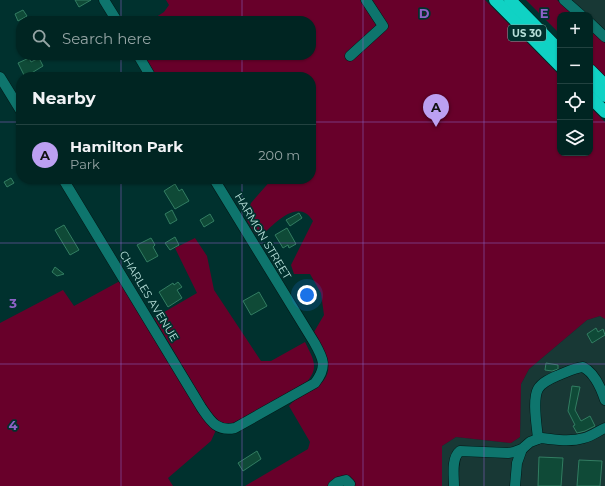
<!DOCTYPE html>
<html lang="en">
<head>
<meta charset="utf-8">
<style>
  :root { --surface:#002522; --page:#0a2d2a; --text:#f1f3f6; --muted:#95a5a5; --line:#224240; --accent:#bca0f2 }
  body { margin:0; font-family:Montserrat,sans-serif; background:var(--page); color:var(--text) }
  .controls { position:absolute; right:12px; top:12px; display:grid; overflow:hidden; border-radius:8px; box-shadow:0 1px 3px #0004 }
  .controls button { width:36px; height:36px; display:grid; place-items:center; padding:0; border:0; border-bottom:1px solid var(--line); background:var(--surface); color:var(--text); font:20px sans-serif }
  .you { position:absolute; left:307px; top:295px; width:14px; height:14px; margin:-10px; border:3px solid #fff; border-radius:50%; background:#1a73e8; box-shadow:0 0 0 6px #1a73e833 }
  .badge { display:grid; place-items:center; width:26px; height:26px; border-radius:50%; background:var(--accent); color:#111; font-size:13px; font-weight:700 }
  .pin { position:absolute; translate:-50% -33px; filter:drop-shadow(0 1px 2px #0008) }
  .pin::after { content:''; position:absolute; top:21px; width:14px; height:12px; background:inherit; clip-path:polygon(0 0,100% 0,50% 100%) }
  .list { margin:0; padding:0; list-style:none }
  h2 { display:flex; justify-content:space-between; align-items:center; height:52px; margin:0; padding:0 16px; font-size:17px }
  h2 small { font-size:13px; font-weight:400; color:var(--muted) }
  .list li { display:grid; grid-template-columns:26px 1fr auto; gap:12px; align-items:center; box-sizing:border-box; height:60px; padding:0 16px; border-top:1px solid var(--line) }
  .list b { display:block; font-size:15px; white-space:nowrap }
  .list p { margin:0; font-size:13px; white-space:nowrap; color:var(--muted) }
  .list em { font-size:13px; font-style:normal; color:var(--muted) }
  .icon { flex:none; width:22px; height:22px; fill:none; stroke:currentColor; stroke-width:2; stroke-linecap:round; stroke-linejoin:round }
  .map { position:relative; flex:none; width:605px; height:486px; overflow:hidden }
  .search { position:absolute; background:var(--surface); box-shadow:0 1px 3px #0004; left:16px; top:16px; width:300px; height:44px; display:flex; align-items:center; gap:10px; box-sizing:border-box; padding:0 14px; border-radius:16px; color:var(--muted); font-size:15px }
  .panel { position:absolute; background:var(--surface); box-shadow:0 1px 3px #0004; left:16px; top:72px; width:300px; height:112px; border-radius:16px }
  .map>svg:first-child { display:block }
</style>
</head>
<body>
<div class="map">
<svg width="605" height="486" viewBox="0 0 605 486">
  <rect width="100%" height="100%" fill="#00312e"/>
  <g fill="#183835">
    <polygon points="571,0 605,0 605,30 590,17 590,15 588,15"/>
    <polygon points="600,316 605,319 605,486 442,486 442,446 456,437 511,443 520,437 521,384 529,369 587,320"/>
  </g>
  <g fill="#68002a">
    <path d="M166 0H485L560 76V153H590V107L605 122V319L600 316 587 320 529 369 521 384 520 437 511 443 456 437 442 446V486H245L308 449 310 442 289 406C296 397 307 394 317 387 339 371 324 350 314 332L324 315 321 293 310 274H294L291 265 313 221C298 196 273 225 260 237L254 232 246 219 251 203 272 179H311V77H157L144 55H311V21H150L164 12 169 5Z"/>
    <polygon points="526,0 557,0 573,15 560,15 560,34"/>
    <polygon points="590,30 605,43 605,77 590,63"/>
    <path d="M195 238 207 256 214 290 261 361H271L305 342C313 359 320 367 306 383L233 424C219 423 217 421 209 410L154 318 197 293 175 248Z"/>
    <polygon points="120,281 216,430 211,441 168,478 173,486 0,486 0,323 63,290 74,306"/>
  </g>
  <g fill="#0f4a37" stroke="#327d62">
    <polygon points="75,0 91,0 79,7"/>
    <polygon points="23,10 27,16 18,21 15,14"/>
    <polygon points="29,58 31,62 39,58 43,66 25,77 18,63"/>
    <polygon points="11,178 14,183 7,187 4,182"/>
    <polygon points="175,184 179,191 182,189 189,201 175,209 164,191"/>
    <polygon points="172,210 177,220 170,224 165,214"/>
    <polygon points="299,213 302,218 290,226 286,220"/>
    <polygon points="210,214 214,221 204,227 200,220"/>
    <polygon points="64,225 79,250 70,255 55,230"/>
    <polygon points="287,228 296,244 289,248 288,245 283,248 275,235"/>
    <polygon points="175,237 179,245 170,250 165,243"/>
    <polygon points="151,238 155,245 153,247 158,256 147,262 137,245"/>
    <polygon points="55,267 64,274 57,276 52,272"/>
    <polygon points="178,282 182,287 177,290 182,298 168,307 159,292 173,283 174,285"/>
    <polygon points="259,292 267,306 251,315 243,301"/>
    <polygon points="596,328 598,332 603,329 605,335 592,343 587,334"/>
    <polygon points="546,363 558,365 558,369 552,371 545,370"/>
    <polygon points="572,386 580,387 575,410 581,421 590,416 595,426 585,431 577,433 573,426 575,425 568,411"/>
    <polygon points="257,451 261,459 243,471 238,463"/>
    <polygon points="539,457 563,458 561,486 538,486"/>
    <polygon points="579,460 602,461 600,486 577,486"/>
  </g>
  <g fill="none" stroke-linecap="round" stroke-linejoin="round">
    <g stroke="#001715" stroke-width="11">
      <g id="minor">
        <polyline points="104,0 117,21"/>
        <polyline points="564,0 581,15"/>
        <polyline points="590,23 605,37"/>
        <polyline points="138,55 151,77"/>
        <polyline points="350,56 383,26 366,0"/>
        <polyline points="0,77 21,111"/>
        <path d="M63 179 201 407C210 420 216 432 235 428L315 383C328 366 323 358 314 342L214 179"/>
        <path d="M538 439C537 426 532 400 538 389 542 382 552 378 559 375 567 372 574 368 583 367 595 373 601 388 605 400"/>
        <polyline points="333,486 338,482 346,480 350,484 349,486"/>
        <path d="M454 486C454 476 451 458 460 451L508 453 514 452 522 449 530 442 538 439 542 438C556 440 571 442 584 438 592 436 598 431 605 428"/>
        <polyline points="515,486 517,463 522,449"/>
      </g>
    </g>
    <g stroke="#001715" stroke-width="13">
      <g id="highway">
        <polyline points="495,0 560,66"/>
        <polyline points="510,0 560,51"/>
        <polyline points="590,70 605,85"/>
        <polyline points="590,81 605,96"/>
        <polyline points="590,97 605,112"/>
      </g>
    </g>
    <use href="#minor" stroke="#0e756d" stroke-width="10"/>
    <use href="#highway" stroke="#10d2c4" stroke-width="12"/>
  </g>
  <path fill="none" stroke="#8d62c7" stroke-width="1" stroke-opacity="0.55" d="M121 0V21M242 0V21M363 0V486M484 0V486M121 55V77M242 55V77M0 122H21M311 122H560M590 122H605M121 179V486M242 179V486M0 243H605M0 364H605"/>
  <g text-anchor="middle" stroke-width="3.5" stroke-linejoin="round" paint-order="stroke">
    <rect fill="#00312e" stroke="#7faba6" stroke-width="1" x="508" y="25" width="38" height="16" rx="3"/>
    <g font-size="10" font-weight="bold" fill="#b6dfd9">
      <text x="527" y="37">US 30</text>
    </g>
    <g font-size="11" fill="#b6dfd9" stroke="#00312e">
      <text transform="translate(263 236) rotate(59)" y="4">HARMON STREET</text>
      <text transform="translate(149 296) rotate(59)" y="4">CHARLES AVENUE</text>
    </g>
  </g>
  <g font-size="13" text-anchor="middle" font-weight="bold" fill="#8d62c7" stroke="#00312e" stroke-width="3.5" stroke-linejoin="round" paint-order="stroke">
    <text x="424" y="18">D</text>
    <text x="544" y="18">E</text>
    <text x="13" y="308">3</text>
    <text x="13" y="430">4</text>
  </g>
</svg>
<div class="controls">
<button>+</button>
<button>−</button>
<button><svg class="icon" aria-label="locate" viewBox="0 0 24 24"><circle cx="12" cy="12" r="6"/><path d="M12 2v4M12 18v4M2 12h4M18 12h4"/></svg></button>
<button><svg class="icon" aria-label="layers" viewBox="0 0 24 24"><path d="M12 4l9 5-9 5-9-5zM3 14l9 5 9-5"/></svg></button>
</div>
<div class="you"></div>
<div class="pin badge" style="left:436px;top:127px">A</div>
<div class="search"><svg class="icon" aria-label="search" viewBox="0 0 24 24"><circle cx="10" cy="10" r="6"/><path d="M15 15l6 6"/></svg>Search here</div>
<section class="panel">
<h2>Nearby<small></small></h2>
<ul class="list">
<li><span class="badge">A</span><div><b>Hamilton Park</b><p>Park</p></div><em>200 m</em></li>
</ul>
</section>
</div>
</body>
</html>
